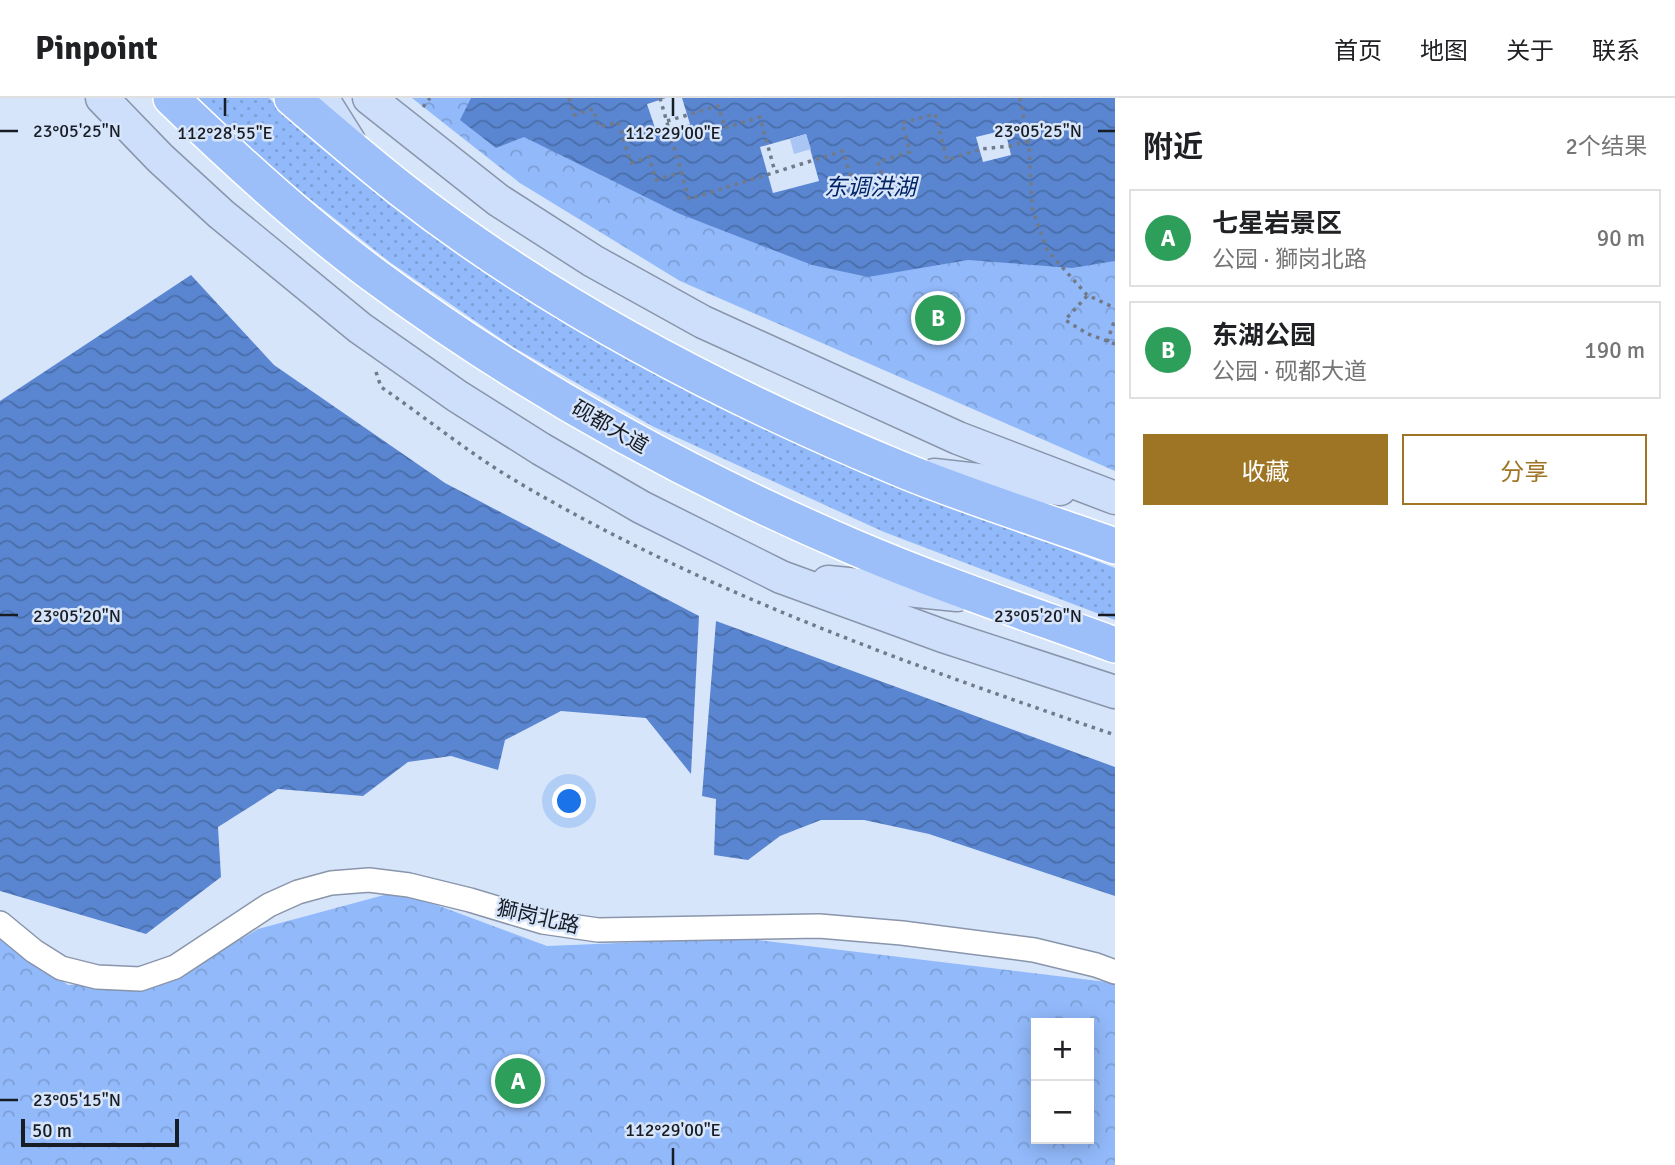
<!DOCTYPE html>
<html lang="zh">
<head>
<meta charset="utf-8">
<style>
  :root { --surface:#fff; --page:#f2f2f2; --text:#202124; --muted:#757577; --line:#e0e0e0; --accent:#9e7524 }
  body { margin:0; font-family:Signika,"Noto Sans SC",sans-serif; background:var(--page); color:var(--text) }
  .controls { position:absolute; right:21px; bottom:21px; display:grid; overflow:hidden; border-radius:0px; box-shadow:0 4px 18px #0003 }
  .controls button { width:63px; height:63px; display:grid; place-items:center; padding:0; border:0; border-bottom:2px solid var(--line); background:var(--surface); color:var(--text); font:35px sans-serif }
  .scale { position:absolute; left:21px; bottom:18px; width:158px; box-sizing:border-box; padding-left:7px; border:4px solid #181d25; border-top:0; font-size:19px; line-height:24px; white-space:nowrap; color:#181d25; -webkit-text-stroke:5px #d7e5fb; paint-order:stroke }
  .you { position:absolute; left:570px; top:704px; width:24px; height:24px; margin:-18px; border:5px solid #fff; border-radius:50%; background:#1a73e8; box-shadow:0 0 0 10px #1a73e833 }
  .badge { display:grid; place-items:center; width:46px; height:46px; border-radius:50%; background:var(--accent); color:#fff; font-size:23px; font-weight:700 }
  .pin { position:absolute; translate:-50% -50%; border:4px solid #fff; box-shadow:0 2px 7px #0006 }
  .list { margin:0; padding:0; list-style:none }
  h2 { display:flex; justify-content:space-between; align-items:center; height:91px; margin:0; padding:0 28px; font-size:30px }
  h2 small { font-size:23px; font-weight:400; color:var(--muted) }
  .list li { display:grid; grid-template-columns:46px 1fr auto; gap:21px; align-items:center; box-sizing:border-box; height:98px; margin:0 14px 14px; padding:0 14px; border:2px solid var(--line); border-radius:0px }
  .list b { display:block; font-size:26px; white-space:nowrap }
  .list p { margin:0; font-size:23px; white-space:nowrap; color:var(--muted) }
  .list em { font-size:23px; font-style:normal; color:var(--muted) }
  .actions { display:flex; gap:14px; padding:21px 28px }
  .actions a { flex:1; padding:16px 0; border:2px solid var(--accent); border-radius:0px; text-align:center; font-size:24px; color:var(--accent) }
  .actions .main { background:var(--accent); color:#fff }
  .map { position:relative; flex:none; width:1115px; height:1067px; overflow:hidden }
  header { display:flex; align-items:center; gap:42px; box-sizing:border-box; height:98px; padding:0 35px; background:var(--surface); border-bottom:2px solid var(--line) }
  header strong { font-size:33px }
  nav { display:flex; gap:38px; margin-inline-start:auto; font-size:24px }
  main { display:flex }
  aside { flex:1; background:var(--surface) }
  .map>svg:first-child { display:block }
</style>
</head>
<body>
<header>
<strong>Pinpoint</strong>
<nav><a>首页</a><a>地图</a><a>关于</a><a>联系</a></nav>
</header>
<main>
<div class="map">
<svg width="1115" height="1067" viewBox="0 0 1115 1067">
  <defs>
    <pattern id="grass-dots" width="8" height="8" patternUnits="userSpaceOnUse" patternTransform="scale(1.75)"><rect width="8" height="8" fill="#92b9fa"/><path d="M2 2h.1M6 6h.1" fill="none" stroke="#7d9fd6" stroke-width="1.8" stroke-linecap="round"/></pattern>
    <pattern id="park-crowns" width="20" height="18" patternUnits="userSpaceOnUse" patternTransform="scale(1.75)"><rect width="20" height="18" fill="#92b9fa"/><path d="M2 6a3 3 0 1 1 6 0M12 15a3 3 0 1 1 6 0" fill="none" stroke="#7d9fd6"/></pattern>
    <pattern id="water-waves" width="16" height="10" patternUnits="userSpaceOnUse" patternTransform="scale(1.75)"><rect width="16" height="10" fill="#5a86d1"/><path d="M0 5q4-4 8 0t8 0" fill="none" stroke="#496da9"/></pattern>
  </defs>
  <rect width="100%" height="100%" fill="#d7e5fb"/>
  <polygon fill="url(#grass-dots)" points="198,0 269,0 312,41 410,118 530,204 669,283 902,388 1115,470 1115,522 884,434 652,328 513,249 391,165 282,79"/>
  <g fill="url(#park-crowns)" fill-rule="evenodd">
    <polygon points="412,0 1115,0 1115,373 680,183 520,85"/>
    <path d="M399 793 547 848 742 840 1115 885V1067H0V835L68 887 177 879 258 831ZM1036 925H1089V1041H1036Z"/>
  </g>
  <g fill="url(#water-waves)">
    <polygon points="471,0 1115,0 1115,163 1072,170 968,162 868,179 812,167 680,116 524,39 496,50 460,22"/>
    <polygon points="191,177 274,267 445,385 699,518 691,676 646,620 561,613 505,642 498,672 451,658 408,664 363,698 278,691 218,729 221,779 146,836 0,793 0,303"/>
    <polygon points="716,523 1115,669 1115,798 929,736 864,722 821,722 780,738 748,762 714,757 716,701 702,698"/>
  </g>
  <g fill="#d7e5fb">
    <polygon points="666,0 682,0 690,26 657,36 647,6"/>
    <polygon points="1005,32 1011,57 983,64 976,39"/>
    <polygon points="806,36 819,83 773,95 760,49"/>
  </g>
  <polygon fill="#a8c5f4" points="806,36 811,51 794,56 790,41"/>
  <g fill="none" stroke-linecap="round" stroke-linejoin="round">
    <g stroke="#8995aa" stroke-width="26">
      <polyline id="street" points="0,825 34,853 61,870 97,879 140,881 175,869 269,807 298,794 331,785 369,782 409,787 470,802 543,824 598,832 819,828 902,835 1034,852 1096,867 1115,874"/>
    </g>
    <g stroke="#8995aa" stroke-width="35">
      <g id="secondary">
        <polyline points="102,0 160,60 221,116 360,230 457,298 541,351 641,409 781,479 943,538 1115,594"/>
        <polyline points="322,0 349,43"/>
        <polyline points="369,0 498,102 593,163 703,224 958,340 1115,400"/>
        <polyline points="934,377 1060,391"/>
        <polyline points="828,484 957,497"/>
      </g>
    </g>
    <g stroke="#fff" stroke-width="38">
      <g id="primary">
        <path d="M171 0C234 61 300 122 371 175 519 285 681 375 851 448 937 485 1027 515 1115 547"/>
        <path d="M292 0C328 31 364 62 402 92 553 210 728 300 905 373 974 401 1045 423 1115 448"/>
      </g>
    </g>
    <g stroke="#717a89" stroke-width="3.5" stroke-dasharray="3.5 5" stroke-linecap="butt">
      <polyline points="569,0 574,17 593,11 599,29 618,24 631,65 649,59 656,82 681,74"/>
      <polyline points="660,0 689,101 843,53 855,94 884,84 878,64 910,54 902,25 935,16 947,62 981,51 1010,48 1028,43"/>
      <polyline points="1020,0 1029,48 1032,110 1047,152 1087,197 1115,210"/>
      <polyline points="423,9 430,0"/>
      <polyline points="667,23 718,8 725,30 760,19 775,74"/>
      <polyline points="1087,198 1065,222 1088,236 1115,246"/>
      <polyline points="1107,244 1115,221"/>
      <path d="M376 274 381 289C425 319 470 356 516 383 703 494 911 567 1115 637"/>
    </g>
    <use href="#street" stroke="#fff" stroke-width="23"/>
    <use href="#secondary" stroke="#cedffc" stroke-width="32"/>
    <use href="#primary" stroke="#9cbef9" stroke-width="35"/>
  </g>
  <path fill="none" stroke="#181d25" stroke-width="2.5" d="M225 0V18M673 0V18M0 33H18M1098 33H1115M0 517H18M1098 517H1115M0 1002H18M673 1050V1067"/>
  <g text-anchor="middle" stroke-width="5" stroke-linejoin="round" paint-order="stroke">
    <g font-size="21" fill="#181d25" stroke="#d7e5fb">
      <text transform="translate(610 329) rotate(30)" y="7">砚都大道</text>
      <text transform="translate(538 819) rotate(13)" y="7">獅岗北路</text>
    </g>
    <g font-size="23" font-style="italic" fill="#002466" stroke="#d7e5fb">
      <text x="870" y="97">东调洪湖</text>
    </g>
  </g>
  <g font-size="18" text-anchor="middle" fill="#181d25" stroke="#d7e5fb" stroke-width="5" stroke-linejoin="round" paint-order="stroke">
    <text x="77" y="39">23°05'25"N</text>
    <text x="1038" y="39">23°05'25"N</text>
    <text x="225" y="41">112°28'55"E</text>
    <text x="673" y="41">112°29'00"E</text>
    <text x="77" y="524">23°05'20"N</text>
    <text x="1038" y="524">23°05'20"N</text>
    <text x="77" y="1008">23°05'15"N</text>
    <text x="673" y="1038">112°29'00"E</text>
  </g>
</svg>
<div class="controls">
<button>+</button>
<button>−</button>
</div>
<div class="scale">50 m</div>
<div class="you"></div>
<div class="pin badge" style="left:518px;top:983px;background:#2e9e5b">A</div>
<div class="pin badge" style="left:938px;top:220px;background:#2e9e5b">B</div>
</div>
<aside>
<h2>附近<small>2个结果</small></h2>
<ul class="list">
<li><span class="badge" style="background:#2e9e5b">A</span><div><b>七星岩景区</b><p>公园 · 獅岗北路</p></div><em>90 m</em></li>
<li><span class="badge" style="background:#2e9e5b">B</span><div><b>东湖公园</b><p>公园 · 砚都大道</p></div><em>190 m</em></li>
</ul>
<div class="actions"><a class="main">收藏</a><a>分享</a></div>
</aside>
</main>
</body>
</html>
